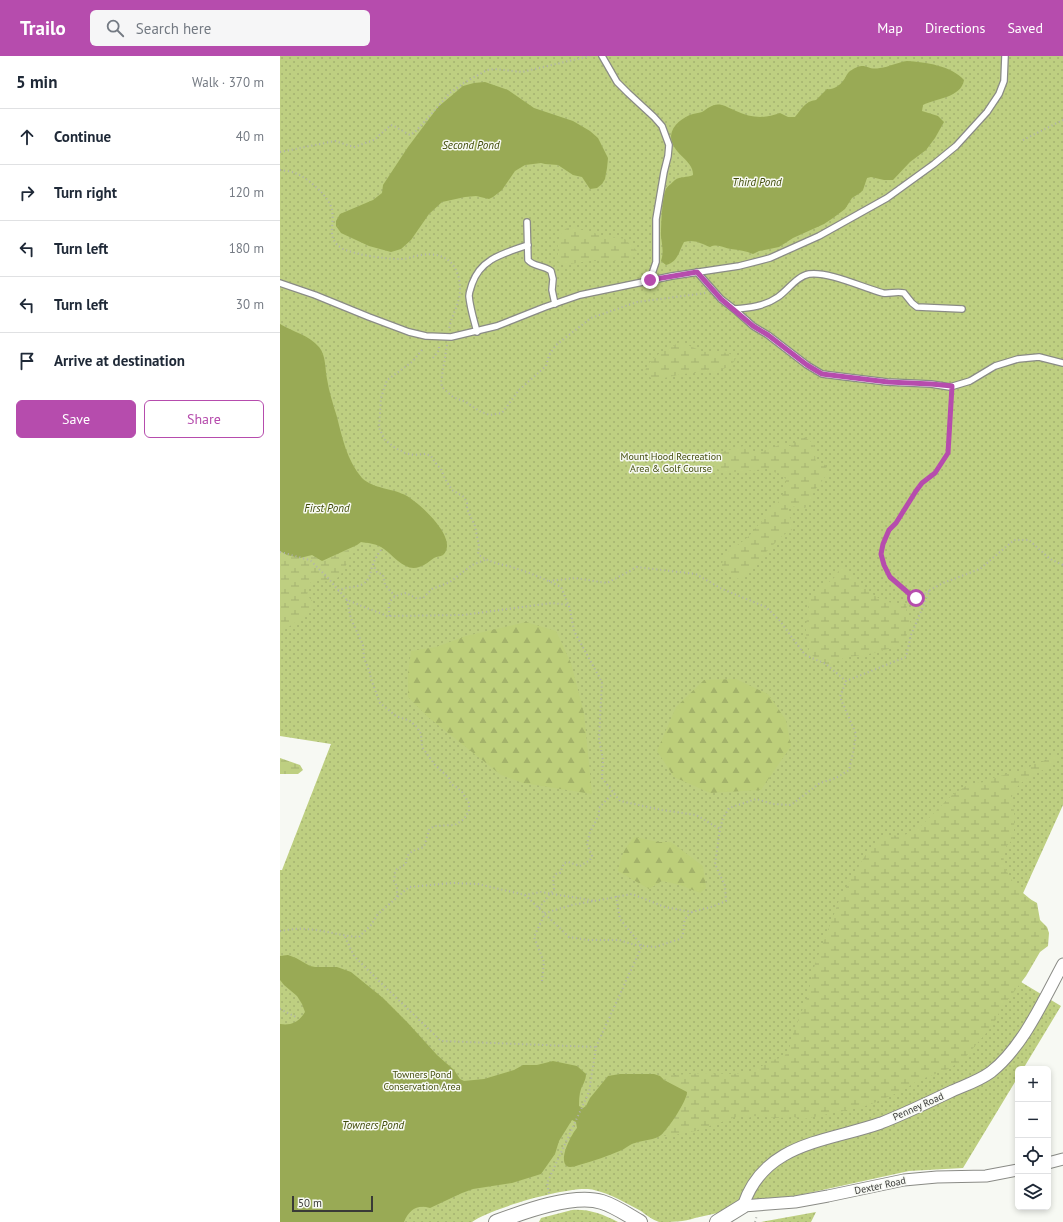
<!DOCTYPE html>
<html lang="en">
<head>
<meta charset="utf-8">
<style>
  :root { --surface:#fff; --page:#f6f6f7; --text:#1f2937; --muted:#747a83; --line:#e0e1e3; --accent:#b64cad }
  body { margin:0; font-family:"PT Sans",sans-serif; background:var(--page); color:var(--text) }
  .controls { position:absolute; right:12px; bottom:12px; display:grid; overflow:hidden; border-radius:6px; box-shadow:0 2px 6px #0003 }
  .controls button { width:36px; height:36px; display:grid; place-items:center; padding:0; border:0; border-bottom:1px solid var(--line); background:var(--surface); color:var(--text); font:20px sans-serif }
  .scale { position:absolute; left:12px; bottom:10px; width:81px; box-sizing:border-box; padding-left:4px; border:2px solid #393a37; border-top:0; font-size:11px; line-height:14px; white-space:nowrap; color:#393a37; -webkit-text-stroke:3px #f7f9f3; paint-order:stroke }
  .stop { position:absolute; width:12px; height:12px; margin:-9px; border:3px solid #b64cad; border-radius:50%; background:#fff }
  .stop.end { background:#b64cad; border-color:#fff; box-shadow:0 1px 4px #0008 }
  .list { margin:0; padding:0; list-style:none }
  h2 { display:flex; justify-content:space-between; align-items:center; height:52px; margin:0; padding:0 16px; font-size:17px }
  h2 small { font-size:13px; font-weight:400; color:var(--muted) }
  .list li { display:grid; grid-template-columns:26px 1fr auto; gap:12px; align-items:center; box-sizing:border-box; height:56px; padding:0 16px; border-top:1px solid var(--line) }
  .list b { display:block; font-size:15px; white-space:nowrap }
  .list em { font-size:13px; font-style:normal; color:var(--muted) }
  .actions { display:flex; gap:8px; padding:12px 16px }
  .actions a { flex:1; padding:9px 0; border:1px solid var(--accent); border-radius:6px; text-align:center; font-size:14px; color:var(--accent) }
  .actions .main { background:var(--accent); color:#fff }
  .icon { flex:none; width:22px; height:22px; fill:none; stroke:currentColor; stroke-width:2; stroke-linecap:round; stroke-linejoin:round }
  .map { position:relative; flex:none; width:783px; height:1166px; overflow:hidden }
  header { display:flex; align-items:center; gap:24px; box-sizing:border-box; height:56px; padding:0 20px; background:var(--accent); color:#fff }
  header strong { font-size:19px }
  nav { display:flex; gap:22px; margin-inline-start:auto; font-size:14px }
  .search { width:280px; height:36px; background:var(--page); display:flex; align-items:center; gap:10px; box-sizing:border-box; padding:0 14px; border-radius:6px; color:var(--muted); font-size:15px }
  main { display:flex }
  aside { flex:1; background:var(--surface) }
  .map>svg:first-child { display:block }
</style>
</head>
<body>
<header>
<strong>Trailo</strong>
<div class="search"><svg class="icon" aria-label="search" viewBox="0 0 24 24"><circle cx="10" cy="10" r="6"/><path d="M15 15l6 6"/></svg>Search here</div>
<nav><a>Map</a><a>Directions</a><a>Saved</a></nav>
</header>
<main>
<aside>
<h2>5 min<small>Walk · 370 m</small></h2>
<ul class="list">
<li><svg class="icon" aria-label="ahead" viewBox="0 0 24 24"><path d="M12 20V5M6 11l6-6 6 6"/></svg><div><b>Continue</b></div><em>40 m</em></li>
<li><svg class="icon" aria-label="right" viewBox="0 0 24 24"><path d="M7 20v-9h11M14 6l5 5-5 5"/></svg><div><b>Turn right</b></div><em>120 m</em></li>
<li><svg class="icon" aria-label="left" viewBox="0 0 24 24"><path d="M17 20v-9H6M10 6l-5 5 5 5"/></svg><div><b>Turn left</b></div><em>180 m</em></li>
<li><svg class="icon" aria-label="left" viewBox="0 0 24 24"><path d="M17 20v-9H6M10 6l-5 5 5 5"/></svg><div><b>Turn left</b></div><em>30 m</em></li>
<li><svg class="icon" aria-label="arrive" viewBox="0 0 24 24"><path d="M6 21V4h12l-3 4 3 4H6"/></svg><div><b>Arrive at destination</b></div></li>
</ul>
<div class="actions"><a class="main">Save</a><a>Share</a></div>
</aside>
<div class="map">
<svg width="783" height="1166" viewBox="0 0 783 1166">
  <defs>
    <pattern id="grass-dots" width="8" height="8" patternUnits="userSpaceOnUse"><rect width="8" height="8" fill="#becf81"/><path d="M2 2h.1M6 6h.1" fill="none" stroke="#a4b270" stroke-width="1.8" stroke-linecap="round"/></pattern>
    <pattern id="forest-firs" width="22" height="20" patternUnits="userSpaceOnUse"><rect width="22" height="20" fill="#bdcf7a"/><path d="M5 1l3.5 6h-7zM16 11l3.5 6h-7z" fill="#a3b26a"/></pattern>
    <pattern id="wetland-marsh" width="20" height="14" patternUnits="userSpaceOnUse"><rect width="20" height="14" fill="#becf81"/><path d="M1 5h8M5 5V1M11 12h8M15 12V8" fill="none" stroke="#a4b270"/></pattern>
  </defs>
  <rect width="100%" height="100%" fill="#f7f9f3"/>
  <g fill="url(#grass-dots)">
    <path d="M0 0H783V749L711 908 781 950 743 1013H738V1021L683 1112 629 1115 415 1162C405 1166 390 1166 379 1166 373 1164 366 1159 361 1155 346 1147 331 1138 314 1134 293 1128 209 1153 192 1166H0V814H2L51 688 0 680Z"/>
    <path d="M292 1154C309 1153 322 1158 338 1166H259L261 1162Z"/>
    <polygon points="536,1156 531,1166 481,1166"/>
  </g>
  <g fill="url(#forest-firs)">
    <polygon points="246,566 276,575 291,607 304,657 312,738 243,727 221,719 148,661 128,641 128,617 131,595 156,591 186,580"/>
    <polygon points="456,623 488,638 506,664 511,690 481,734 430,737 394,721 377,695 396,651 424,624"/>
    <path d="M355 781 378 786H391L423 810 426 832 420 837 400 829 382 825 369 833 338 815C341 801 344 791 355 781Z"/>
  </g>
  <g fill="url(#wetland-marsh)">
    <path d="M290 171 312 176 322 180 345 183 357 195 351 203 330 205H308L284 209 278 205C278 191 275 176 290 171Z"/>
    <path d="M400 286C407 288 414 292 421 295 433 299 446 292 456 302 449 319 417 316 402 318 396 319 378 324 374 323 369 322 367 318 365 315 371 299 388 293 400 286Z"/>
    <path d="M523 381C529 383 535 388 536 395 536 399 534 401 536 405L545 409 549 416 534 435 531 444 525 452 509 450 507 456 514 469 511 475 502 480 459 523 448 519 442 513C441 495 457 491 468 481 473 476 477 470 482 465 493 452 506 442 506 423L499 418 487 413 455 416 443 415 437 413 428 405 429 401 437 397 464 390C480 401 485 393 500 389 503 388 507 390 510 390Z"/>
    <path d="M72 492C70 501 63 523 51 525 42 526 39 522 30 527L27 539 33 546 34 551 30 556 0 577V495L7 499H32L42 505Z"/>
    <path d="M564 510C575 521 590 540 605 545 613 548 620 547 627 548L626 559 632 569 628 575 625 585 623 588 612 592 585 599 566 601 551 608H546L539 605 532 599 528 594 526 578V570L529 544 532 539 538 533 543 531 554 522 561 511Z"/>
    <path d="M773 699 780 700C769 716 747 717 736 733 735 735 732 738 732 741 732 746 734 751 734 756 735 762 734 768 734 775 734 788 725 788 724 796 720 815 741 839 757 847L760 864 767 871 769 877 768 890 760 896 746 920 721 953 713 969 683 1004 668 1013 637 1025 622 1035 589 1049 568 1054 524 1063 514 1061 496 1062 474 1060 468 1062 459 1060 415 1075 389 1080H380L388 1072 407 1040 406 1036 384 1024 380 1020 423 1017 453 1018 468 1016 478 1012 493 1004 504 1001 509 993 514 975 527 942 535 908 553 861 559 844 574 817 590 792 602 781 609 779 620 780 634 776 646 765 672 739 689 728 705 726 716 721 746 713 756 707 762 706Z"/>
    <polygon points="0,702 20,709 23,714 18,718 0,718"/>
  </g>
  <g fill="#9a5">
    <path d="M627 5C645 6 672 10 684 24 681 42 656 42 643 49L642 55 658 60 664 66 655 82 646 94 630 106 613 124H604L591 121 587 122 583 134 580 137 572 142 565 153 553 162 544 168 513 182 499 191 479 195 473 198C466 195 459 194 451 193 444 192 437 187 430 191 420 187 414 183 404 186 399 195 398 206 386 209L381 205C384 196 382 189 381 180 381 171 382 141 386 133 388 130 393 126 395 124 400 120 407 122 413 119 414 104 391 98 391 80 392 69 403 61 413 58 416 57 420 57 422 56 429 52 433 47 442 49 446 50 451 53 456 55 471 62 484 63 500 57L508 61H515C521 54 525 45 536 44L547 33C553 34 559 30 563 25 566 22 566 18 570 15 587 4 585 15 600 12 609 11 618 6 627 5Z"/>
    <polygon points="205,26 228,34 254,52 293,65 310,75 318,82 328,102 327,112 325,123 322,128 317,132 310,133 302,121 293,119 278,109 265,108 261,107 245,109 235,115 222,134 213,141 209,143 196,140 185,141 162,146 149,158 131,184 121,193 111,196 89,190 61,177 56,170 56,165 60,158 93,144 102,137 103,129 128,91 158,51 183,30 194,27"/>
    <path d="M0 268C13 276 29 279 39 291 46 299 45 313 47 323 49 336 53 348 57 361 62 381 67 405 82 422 93 433 113 432 127 440 139 447 180 483 163 499 160 501 157 500 154 502 149 505 146 509 139 511 125 516 114 500 104 493 98 488 88 487 81 486L77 489 42 505 32 499 20 502 7 499 0 495Z"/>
    <path d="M8 899 16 902 30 910 35 911H57L71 916 103 942 127 966 157 999 174 1014 180 1023 184 1025 204 1023 234 1014 243 1009H257L273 1005 297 1010 306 1018C306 1024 303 1028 301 1033 299 1039 299 1045 299 1050L303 1052 306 1050 310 1042 328 1020 340 1018H374L380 1020 384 1024 407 1036C407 1045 388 1073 381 1079 375 1084 363 1084 355 1087 350 1088 346 1092 342 1094 328 1100 314 1105 299 1109 296 1110 293 1111 290 1111 275 1109 292 1077 297 1072L296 1066 292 1064 279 1085 275 1098 261 1118 232 1127 193 1133 182 1137 150 1152C137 1148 129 1154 124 1166H0V968C11 970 19 966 25 956L22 948 17 940 4 929 0 924V900Z"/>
  </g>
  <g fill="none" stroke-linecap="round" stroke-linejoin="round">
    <g stroke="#8a8b86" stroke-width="8">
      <g id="service">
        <polyline points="322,0 337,26 348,37 374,61 382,70 389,89 388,100 384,116 376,163 376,206 370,224"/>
        <path d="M247 166 248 204C254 211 263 209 271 215L273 223 272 234 275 248"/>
        <path d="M417 216 441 243 454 253C470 252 485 250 498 241 508 234 517 220 529 218 548 215 584 232 603 237 610 238 617 235 624 237L632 247 637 251 682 253"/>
        <polyline points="0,227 35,239 89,261 129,276 146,280 171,281 217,270 265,251 300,239 392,220 459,210 490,202 539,180 607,142 654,108 676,90 707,56 719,38 724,25 725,0"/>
        <polyline points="454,253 473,270 488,279 527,309 542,318 607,326 651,328 670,331 690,325 715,310 738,303 759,301 783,307"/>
        <path d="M197 276C194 264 190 252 189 240 189 236 191 232 192 228 201 202 225 197 248 189"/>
      </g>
    </g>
    <g stroke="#8a8b86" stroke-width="13">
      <g id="minor">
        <polyline points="768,1107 783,1103"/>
        <path d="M738 1114 706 1120 657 1121 624 1124 548 1140 515 1146 463 1150C484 1086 547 1086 601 1067 624 1058 647 1047 670 1036 683 1030 699 1025 711 1016 743 991 764 943 783 908"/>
      </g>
    </g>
    <g stroke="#8a8b86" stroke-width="16">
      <g id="tertiary">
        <path d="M216 1166C243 1156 294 1137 322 1146 335 1150 348 1159 360 1166"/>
        <polyline points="437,1166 463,1150"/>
      </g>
    </g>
    <g stroke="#b1b3ae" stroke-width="2" stroke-dasharray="1 3" stroke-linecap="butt">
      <polyline points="743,84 783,64"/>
      <polyline points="0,96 55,85 74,91 94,84 111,69 114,70 130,79 135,76 170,37 182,28 207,14 215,13 242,16 310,0"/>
      <path d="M0 114C5 115 11 115 15 117 27 121 50 141 52 154 55 169 45 183 63 193 77 199 105 203 120 203 128 203 134 200 141 199 167 195 180 210 180 234 180 248 171 260 169 273"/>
      <polyline points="167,289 161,326 162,331 173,341 186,346 201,356 210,359 222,357 239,334 266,310 269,299 276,289 311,262 357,246 426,237"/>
      <path d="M142 294 132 306 107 324 101 342 99 372 105 384 114 391 125 397 134 399 145 398 151 400 157 409 161 413 165 423 172 434 184 441 187 447V453L195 470 199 490 198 498C210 508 224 508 238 513 253 518 267 524 281 531L290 553 294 575 322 626 319 683 323 704 322 722 340 745 382 754 416 759 440 773 443 762 449 752 476 743 493 748 511 749 540 727 556 722 569 714 573 697 576 678 560 641 566 625"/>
      <polyline points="153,302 159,294 159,288"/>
      <polyline points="0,496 30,504 47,521 67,544 107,560 183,559 272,547 288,549"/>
      <polyline points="93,508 97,516 103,519 105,529 115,540"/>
      <polyline points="269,525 295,522 327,527 357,511 416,518 442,533 486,551 500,565 525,599 546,608 566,625 626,601 631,579 650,534 663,527 700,513 734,484 749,484 770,503 783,509"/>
      <path d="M58 535C66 530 76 532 83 528 91 523 90 515 93 508 95 503 98 498 101 494"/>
      <polyline points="649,535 637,542 631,540 610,521 604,509 601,498 603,488 609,474 616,467 636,435 642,427 655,417 668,397 671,338"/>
      <path d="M67 544 71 563 83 589 84 602 90 617 91 623 100 647 116 660 130 665 137 671 141 678 142 691 155 709 169 722 171 728 178 732 182 736 189 747V755L184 763 175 769 154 770 149 774 144 791C134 794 126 796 126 808L117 813 115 817 114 825 117 830V841"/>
      <path d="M110 560C106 545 112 540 126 537L136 542H143L152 533 170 526 192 509 205 504"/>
      <path d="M245 839 289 881 308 884H339L355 889 375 891 400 883C408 874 398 866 412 856"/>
      <polyline points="259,852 274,833 273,822 276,818 280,817 284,807 288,806 300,810 310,804 312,800 307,788 310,776 319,759 319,752 333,737"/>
      <path d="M0 875C8 874 17 872 25 873 44 874 61 880 79 881L91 869 98 858 129 831 172 827 198 828 245 839 261 836 316 845"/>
      <polyline points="65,881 74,900 102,928 161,985 316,991"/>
      <polyline points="262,925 264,906 254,881 265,857 292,849 352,838 385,851 412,856 434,850 446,845 445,830 435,808 440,773"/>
      <polyline points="0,953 16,961"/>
      <polyline points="269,1137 267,1127 309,1036 316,991 362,890 340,863 336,840"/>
      <polyline points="475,1166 477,1159"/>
    </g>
    <use href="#service" stroke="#fff" stroke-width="5.5"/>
    <use href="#minor" stroke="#fff" stroke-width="11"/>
    <use href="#tertiary" stroke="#fff" stroke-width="14"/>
  </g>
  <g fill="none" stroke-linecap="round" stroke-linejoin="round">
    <polyline stroke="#b64cad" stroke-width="5" points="370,224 417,216 441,243 473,270 488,279 527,309 542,318 608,326 651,328 672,330 668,397 655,417 642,427 636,435 616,467 609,474 603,488 601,498 604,509 610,521 632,540 636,542"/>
  </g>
  <g text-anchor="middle" stroke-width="3" stroke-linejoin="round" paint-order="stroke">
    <g font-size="10" fill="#454f10" stroke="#f7f9f3">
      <text x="391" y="404">Mount Hood Recreation<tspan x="391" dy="12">Area &amp; Golf Course</tspan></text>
      <text x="142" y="1022">Towners Pond<tspan x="142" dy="12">Conservation Area</tspan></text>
    </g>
    <g font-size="10" fill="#393a37" stroke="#f7f9f3">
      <text transform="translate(638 1050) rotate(-24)" y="4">Penney Road</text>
      <text transform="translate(600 1129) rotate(-12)" y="4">Dexter Road</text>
    </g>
    <g font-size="11" font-style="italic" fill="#404b09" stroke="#f7f9f3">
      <text x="191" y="93">Second Pond</text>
      <text x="477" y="130">Third Pond</text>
      <text x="47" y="456">First Pond</text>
      <text x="93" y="1073">Towners Pond</text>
    </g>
  </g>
</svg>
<div class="controls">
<button>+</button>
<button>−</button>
<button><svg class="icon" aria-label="locate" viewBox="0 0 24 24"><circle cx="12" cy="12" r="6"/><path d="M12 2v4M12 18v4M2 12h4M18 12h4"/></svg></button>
<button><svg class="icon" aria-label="layers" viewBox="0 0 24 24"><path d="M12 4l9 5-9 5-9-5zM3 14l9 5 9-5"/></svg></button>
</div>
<div class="scale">50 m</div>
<div class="stop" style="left:636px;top:542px"></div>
<div class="stop end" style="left:370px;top:224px"></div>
</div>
</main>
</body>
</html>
